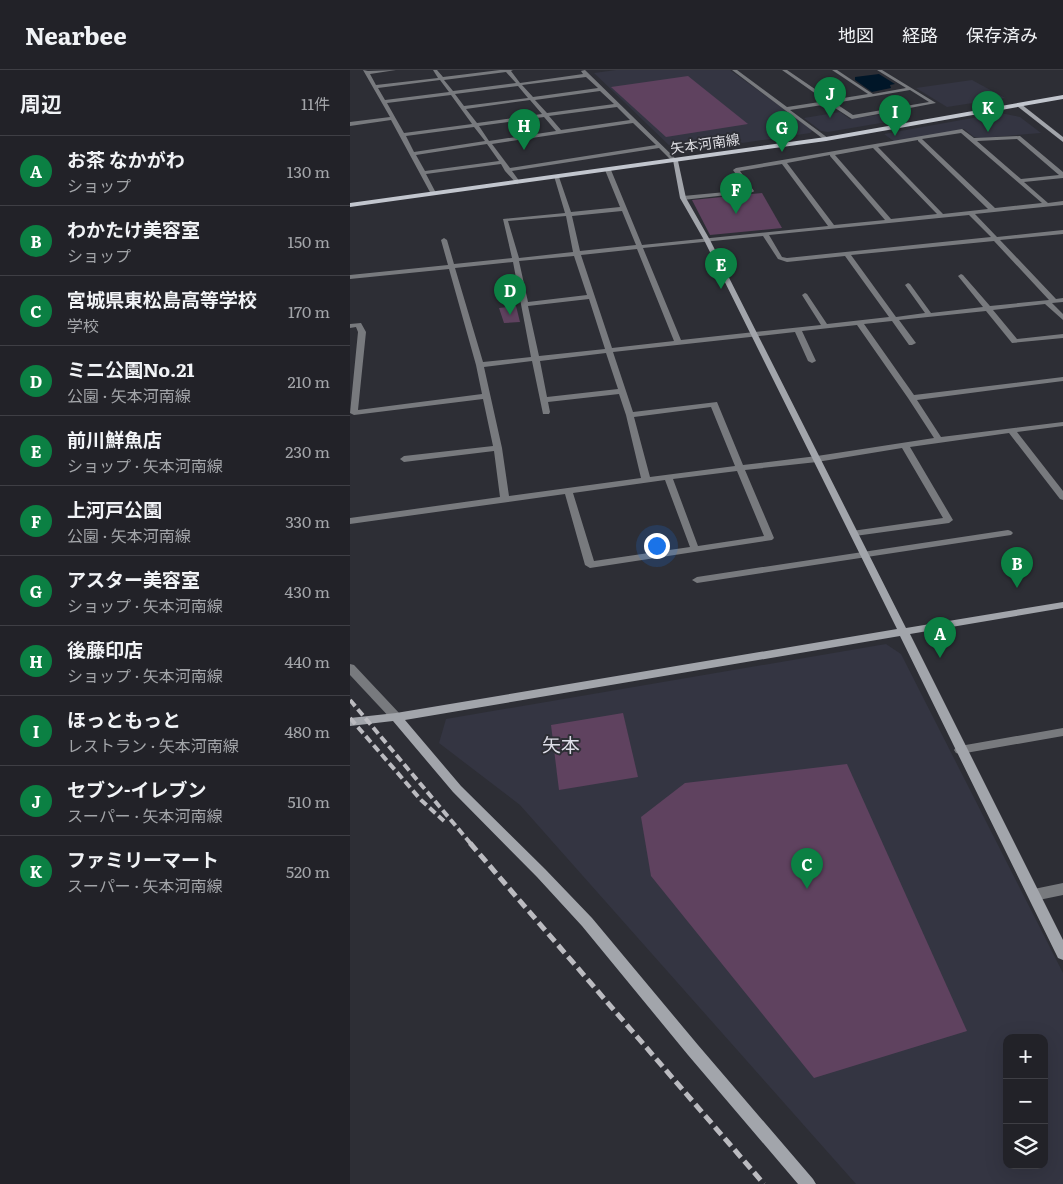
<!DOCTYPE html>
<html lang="ja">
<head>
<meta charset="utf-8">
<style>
  :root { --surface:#222228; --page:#2e2f34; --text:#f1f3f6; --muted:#a2a4a8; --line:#3f3f45; --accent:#0b8043 }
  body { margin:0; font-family:Literata,"Noto Sans JP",serif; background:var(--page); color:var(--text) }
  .controls { position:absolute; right:15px; bottom:15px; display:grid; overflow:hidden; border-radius:10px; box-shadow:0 5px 20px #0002 }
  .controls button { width:45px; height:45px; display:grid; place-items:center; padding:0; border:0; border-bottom:1px solid var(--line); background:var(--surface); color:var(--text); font:25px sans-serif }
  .you { position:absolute; left:306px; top:475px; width:18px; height:18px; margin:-12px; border:4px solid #fff; border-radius:50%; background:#1a73e8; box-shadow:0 0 0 8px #1a73e833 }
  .badge { display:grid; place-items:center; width:32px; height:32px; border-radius:50%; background:var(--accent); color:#fff; font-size:16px; font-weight:700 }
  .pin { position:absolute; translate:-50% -41px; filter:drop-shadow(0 1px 2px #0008) }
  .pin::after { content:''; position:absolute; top:26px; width:18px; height:15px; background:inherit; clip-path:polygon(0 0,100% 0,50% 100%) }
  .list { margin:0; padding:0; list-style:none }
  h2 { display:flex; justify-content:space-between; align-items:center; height:65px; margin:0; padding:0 20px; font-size:21px }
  h2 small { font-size:16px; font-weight:400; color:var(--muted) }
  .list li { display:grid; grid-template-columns:32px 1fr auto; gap:15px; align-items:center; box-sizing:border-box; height:70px; padding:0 20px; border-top:1px solid var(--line) }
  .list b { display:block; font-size:19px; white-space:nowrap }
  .list p { margin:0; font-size:16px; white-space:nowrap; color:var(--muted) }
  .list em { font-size:16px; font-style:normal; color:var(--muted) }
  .icon { flex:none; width:28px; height:28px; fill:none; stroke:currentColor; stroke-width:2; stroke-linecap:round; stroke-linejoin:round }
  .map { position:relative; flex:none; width:713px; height:1114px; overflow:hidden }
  header { display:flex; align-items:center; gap:30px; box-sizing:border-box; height:70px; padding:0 25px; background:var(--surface); border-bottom:1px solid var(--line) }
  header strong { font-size:24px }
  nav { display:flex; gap:28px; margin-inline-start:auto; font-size:18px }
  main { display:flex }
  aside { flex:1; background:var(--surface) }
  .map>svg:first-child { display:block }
</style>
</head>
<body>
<header>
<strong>Nearbee</strong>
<nav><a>地図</a><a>経路</a><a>保存済み</a></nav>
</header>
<main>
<aside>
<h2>周辺<small>11件</small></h2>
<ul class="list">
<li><span class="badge">A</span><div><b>お茶 なかがわ</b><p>ショップ</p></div><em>130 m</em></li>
<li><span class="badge">B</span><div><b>わかたけ美容室</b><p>ショップ</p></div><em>150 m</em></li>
<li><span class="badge">C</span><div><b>宮城県東松島高等学校</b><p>学校</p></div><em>170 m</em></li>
<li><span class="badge">D</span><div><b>ミニ公園No.21</b><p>公園 · 矢本河南線</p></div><em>210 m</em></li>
<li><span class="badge">E</span><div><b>前川鮮魚店</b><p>ショップ · 矢本河南線</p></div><em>230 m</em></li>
<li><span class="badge">F</span><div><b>上河戸公園</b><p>公園 · 矢本河南線</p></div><em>330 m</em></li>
<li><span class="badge">G</span><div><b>アスター美容室</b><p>ショップ · 矢本河南線</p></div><em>430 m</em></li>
<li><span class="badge">H</span><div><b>後藤印店</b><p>ショップ · 矢本河南線</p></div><em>440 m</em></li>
<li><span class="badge">I</span><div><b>ほっともっと</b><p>レストラン · 矢本河南線</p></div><em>480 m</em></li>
<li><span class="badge">J</span><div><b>セブン-イレブン</b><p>スーパー · 矢本河南線</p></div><em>510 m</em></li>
<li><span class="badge">K</span><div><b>ファミリーマート</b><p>スーパー · 矢本河南線</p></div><em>520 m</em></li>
</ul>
</aside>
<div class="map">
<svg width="713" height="1114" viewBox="0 0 713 1114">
  <rect width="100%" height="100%" fill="#2d2e35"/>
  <g fill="#343542" fill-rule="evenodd">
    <polygon points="266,0 380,0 463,60 460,63 332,82 324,80 244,3"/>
    <polygon points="622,10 655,28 597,37 566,18"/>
    <polygon points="490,42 500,49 549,42 560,48 478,62 471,61 454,48"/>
    <polygon points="650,43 670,47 691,63 631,68 624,67 614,59 545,72 534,64"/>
    <path d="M536 574 551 584 713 903V1114H506L170 735 89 673 96 649ZM657 968H694V1095H657Z"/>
  </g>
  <g fill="#5f425f">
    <polygon points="338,6 398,54 316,67 261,17"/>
    <polygon points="412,123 432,158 360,165 342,130"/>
    <polygon points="166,236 170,252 154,253 149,238"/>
    <polygon points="273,643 288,707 209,720 201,655"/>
    <polygon points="497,694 617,961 464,1008 301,806 291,747 335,713"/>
  </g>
  <polygon fill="#001628" points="529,4 545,14 540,15 541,18 522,22 505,10 505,7"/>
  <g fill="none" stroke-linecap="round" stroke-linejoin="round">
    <g fill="#787a7e" fill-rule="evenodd">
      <path d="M13 0 18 1 46 0 20 4 26 15 88 8 83 0H87L93 7 150 0H163L161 1 170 13 233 4 231 1 235 0 328 91 323 92 309 78 162 101 170 112 167 114 155 101 151 94 76 104 86 123 81 124 41 50 0 56V52L40 47ZM156 2 166 13 103 21 94 10ZM236 7 248 18 183 27 172 15ZM90 10 99 22 35 30 28 18ZM168 16 178 28 114 36 105 24ZM250 21 264 34 197 43 185 30ZM101 25 122 54 54 63 37 33ZM180 30 192 44 127 53 116 39ZM267 37 280 50 211 60 199 46ZM194 47 206 61 139 71 129 56ZM283 53 306 75 160 98 142 74ZM124 57 135 71 64 82 56 66ZM137 74 149 91 75 101 66 85Z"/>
      <path d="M382 0H387L437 37 476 31 432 0H437L481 30 518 24 482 0H487L523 24 556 18 527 0H532L586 33 502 49 479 34 440 40 478 68 479 69 476 71ZM560 20 579 32 503 45 485 33Z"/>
      <path d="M612 59 624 68 670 66 713 102V108L674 112 698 133 713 131V135L625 144 647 167 713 160V164L650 170 706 229 713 228V232L702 233 713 244V250L695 234 643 240 667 269 713 264V268L662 273 636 241 549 250 566 273 562 275H559L542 251 514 254 564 325 713 307V311L567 330 591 367 713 352V356L667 362 713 421V430L710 429 659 363 560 377 603 450 599 453 505 466 500 463 502 461 593 448 552 378 467 392 395 400 424 468 422 470 240 498 235 495 215 424 0 454V448L150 427 144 381 54 392 50 389 54 386 143 376 133 329 4 345 0 343 8 262 6 257 0 258V254L11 253 16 262 8 340 132 324 126 295 99 199 0 209V205L98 195 91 170 94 168 97 170 104 194 162 188 153 149 215 143 204 106 209 107 221 142 270 137 255 100 258 98 261 100 292 175 478 156 432 94 390 101 404 121 403 122 333 130 330 128 333 126 397 120 383 100 386 98ZM611 63 692 133 645 138 572 69ZM667 69 709 105 671 109 627 71ZM568 70V71L638 139 593 144 528 77ZM523 78 587 144 541 149 485 85ZM480 85V86L535 150 484 155 437 93ZM272 141 286 175 230 181 222 146ZM619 145 641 167 437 188 432 187 419 165ZM216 146 223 182 169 188 158 151ZM413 166 428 189 437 192 495 186 539 247 477 254 457 224 455 223 452 225 471 255 331 270 293 178ZM644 171 699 230 640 236 613 205 611 204 608 206 633 237 581 243 560 214 558 213 555 215 575 243 546 247 501 185ZM287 179 324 271 262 278 231 185ZM224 186 237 225 178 232 169 191ZM163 192 181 287 133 292 105 198ZM239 229 255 279 189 286 178 236ZM507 255 558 328 584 368 467 386 393 395 367 332 283 342 263 282 445 262 458 291 462 293 466 291 452 261ZM256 283 268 319 197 327 190 291ZM182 291 193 344H199L200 342 198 332 269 324 276 345 291 408 159 426 152 378 134 297ZM361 337 385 396 300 407 284 347ZM387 401 414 466 348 476 323 409ZM315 410 340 477 244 491 223 423Z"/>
      <polygon points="658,460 661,461 663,463 661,465 347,513 342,510 347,507"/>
      <polygon points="0,594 4,595 50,644 51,647 50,650 42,650 0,605"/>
      <polygon points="713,658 713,666 610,684 606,683 604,680 606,677 610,676"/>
      <polygon points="713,813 713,825 684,831 680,829 678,825 680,821 684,819"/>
    </g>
    <g fill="#a2a5ab" fill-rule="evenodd">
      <polygon points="667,34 671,34 713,67 713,72 667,36"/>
      <polygon points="323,90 328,91 336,128 360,170 556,558 713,532 713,538 560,564 713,870 713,890 708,888 550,566 55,650 111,716 195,799 242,848 348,975 463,1109 466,1114 448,1114 338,985 232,856 187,807 103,722 43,651 0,656 0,648 46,643 547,559 354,170 330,128"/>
    </g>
    <polygon fill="#c2c6ce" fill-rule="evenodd" points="713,25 713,29 476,71 0,137 0,133 476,67"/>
    <g stroke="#bbbbc0" stroke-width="4" stroke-dasharray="8 4" stroke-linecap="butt">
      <polyline points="0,630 121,774"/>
      <polyline points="0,648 71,730 94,751"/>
    </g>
    <polyline stroke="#bbbbc0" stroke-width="5" stroke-dasharray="10 5" stroke-linecap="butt" points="120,773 414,1114"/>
  </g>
  <g text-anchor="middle" stroke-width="4" stroke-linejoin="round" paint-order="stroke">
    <g font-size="14" fill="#dcdce1" stroke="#2d2e35">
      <text transform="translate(355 74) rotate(-8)" y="5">矢本河南線</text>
    </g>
    <g font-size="19" fill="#dedee8" stroke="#2d2e35">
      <text x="211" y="682">矢本</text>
    </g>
  </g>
</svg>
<div class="controls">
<button>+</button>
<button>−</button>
<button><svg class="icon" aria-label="layers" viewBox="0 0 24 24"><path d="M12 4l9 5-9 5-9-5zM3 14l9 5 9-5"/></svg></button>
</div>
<div class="you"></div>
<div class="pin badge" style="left:590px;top:588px">A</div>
<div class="pin badge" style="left:667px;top:518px">B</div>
<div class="pin badge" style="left:457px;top:819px">C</div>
<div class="pin badge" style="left:160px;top:245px">D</div>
<div class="pin badge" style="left:371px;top:219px">E</div>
<div class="pin badge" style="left:386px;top:144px">F</div>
<div class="pin badge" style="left:432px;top:82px">G</div>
<div class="pin badge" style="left:174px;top:80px">H</div>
<div class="pin badge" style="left:545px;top:66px">I</div>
<div class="pin badge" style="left:480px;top:48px">J</div>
<div class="pin badge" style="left:638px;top:62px">K</div>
</div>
</main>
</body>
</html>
